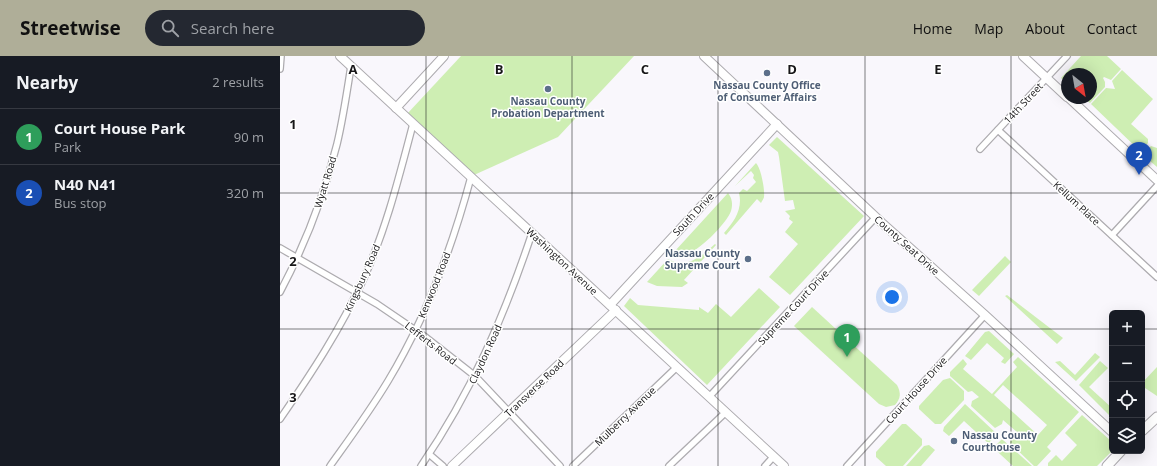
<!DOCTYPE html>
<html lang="en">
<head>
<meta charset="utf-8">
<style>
  :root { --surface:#171b24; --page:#242831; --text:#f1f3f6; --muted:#9ea1a6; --line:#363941; --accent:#afae98 }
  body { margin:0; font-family:"Open Sans",sans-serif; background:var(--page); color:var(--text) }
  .controls { position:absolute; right:12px; bottom:12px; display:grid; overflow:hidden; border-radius:6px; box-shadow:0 4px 16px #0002 }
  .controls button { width:36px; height:36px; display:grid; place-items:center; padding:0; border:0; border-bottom:1px solid var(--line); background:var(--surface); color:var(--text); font:20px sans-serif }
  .compass { position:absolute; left:781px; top:12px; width:36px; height:36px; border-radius:50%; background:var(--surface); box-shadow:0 4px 16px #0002; rotate:149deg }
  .you { position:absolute; left:612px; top:241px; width:14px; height:14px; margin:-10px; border:3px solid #fff; border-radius:50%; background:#1a73e8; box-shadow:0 0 0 6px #1a73e833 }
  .badge { display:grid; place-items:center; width:26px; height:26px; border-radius:50%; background:var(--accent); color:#fff; font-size:13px; font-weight:700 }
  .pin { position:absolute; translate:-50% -33px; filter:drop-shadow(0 1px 2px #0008) }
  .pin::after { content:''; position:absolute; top:21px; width:14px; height:12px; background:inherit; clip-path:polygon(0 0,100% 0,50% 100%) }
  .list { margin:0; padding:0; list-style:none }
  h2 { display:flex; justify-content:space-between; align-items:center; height:52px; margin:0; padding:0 16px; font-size:17px }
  h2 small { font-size:13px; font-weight:400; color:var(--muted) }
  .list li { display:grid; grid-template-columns:26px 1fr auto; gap:12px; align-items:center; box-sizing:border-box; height:56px; padding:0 16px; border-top:1px solid var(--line) }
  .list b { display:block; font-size:15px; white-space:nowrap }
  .list p { margin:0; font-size:13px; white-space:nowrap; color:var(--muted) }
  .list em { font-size:13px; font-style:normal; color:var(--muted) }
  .icon { flex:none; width:22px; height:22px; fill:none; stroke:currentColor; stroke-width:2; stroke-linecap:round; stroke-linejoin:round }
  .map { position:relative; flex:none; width:877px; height:410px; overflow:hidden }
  header { display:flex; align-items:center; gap:24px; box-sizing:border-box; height:56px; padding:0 20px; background:var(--accent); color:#111 }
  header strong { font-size:19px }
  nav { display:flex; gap:22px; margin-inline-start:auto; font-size:14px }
  .search { width:280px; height:36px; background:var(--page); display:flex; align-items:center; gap:10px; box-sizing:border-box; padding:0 14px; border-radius:22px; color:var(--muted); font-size:15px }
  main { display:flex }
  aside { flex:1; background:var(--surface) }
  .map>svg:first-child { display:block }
</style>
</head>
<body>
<header>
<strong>Streetwise</strong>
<div class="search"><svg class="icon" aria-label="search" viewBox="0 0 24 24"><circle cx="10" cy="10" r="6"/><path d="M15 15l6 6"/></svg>Search here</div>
<nav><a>Home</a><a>Map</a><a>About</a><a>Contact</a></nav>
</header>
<main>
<aside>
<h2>Nearby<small>2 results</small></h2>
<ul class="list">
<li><span class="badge" style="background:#2e9e5b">1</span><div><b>Court House Park</b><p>Park</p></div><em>90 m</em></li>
<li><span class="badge" style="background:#1a4fb4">2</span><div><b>N40 N41</b><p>Bus stop</p></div><em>320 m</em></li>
</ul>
</aside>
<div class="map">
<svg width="877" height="410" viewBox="0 0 877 410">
  <rect width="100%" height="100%" fill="#f9f7fc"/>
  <g fill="#ceeeb3" fill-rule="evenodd">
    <polygon points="181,0 354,0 278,81 194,119 127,58"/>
    <polygon points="801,0 827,0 841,13 831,24 824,21 823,22 825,26 825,31 810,47 804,42 811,42 811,18 787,18 787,27 781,22"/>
    <polygon points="842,14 873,43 851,68 868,83 868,87 860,95 811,48 826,32 835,33 832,25"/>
    <polygon points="497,81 584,160 510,239 489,221 518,188 505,176 513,166 509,163 510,160 505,155 515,153 513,144 505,145 499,101 498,96 489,89"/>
    <polygon points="871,90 877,92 877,111 863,99"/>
    <path d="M476 107C481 112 485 134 484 141 484 142 482 145 481 147L477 143 446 179 444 177C454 166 463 153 459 137L463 133 467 135 476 126 473 122 474 119 471 115 455 130Z"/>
    <path d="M448 137C452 142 453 148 451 155 447 167 417 198 403 199 400 199 398 197 395 195Z"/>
    <path d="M435 188 436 189 404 224 408 227 402 231 377 230 367 226 388 203C406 214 422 200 435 188Z"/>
    <polygon points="725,200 731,206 699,240 692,234"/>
    <polygon points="479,232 500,251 427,329 344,250 350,242 358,249 419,254 419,251 428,257 436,248 451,261"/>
    <polygon points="727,239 783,282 777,288 725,240"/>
    <path d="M532 251 617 329C621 337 621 342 615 349L606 351 599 348 514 270Z"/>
    <polygon points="709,275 734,298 725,308 721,306 724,302 707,287 691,304 685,300 705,276"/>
    <polygon points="815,297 820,301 796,325 775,306 780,305 795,319"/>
    <path d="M738 301 799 356 767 391 771 395 757 410H754L730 387 731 380 738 377 723 364 722 368 715 372 691 350 692 345 699 341 692 335 688 336 670 320V316L683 303 687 308 683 313 712 338 737 311 733 306ZM723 329 767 369 758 379 714 339Z"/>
    <polygon points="820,305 828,312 809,331 832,352 832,362 799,329"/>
    <polygon points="877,311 877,340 862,330 862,327"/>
    <polygon points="670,322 684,335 684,344 661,368 655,368 639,353 639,350 663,324"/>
    <polygon points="685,348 717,378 710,386 715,390 722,383 752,410 733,410 684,365 669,380 663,375 664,371"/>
    <polygon points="802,359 831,385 832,387 832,395 817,410 768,410 768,407 776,399 782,405 797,389 785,377"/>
    <polygon points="622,368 626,368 642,383 642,389 623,410 606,410 596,401 596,396"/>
    <polygon points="649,389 655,394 641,410 626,410 644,390"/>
  </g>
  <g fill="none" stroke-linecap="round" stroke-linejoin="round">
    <g stroke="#adabaf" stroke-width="8">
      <g id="street">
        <polyline points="0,13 1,0"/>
        <polyline points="718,74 877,221"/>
        <polyline points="700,93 787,0"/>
        <polyline points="832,179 877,130"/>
        <polyline points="0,192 97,248 144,280 195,320 280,410"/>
        <path d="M0 236C25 189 44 140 57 88 63 63 67 36 71 10"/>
        <polyline points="429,341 596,161"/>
        <path d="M0 363C31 318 60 274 83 224 106 174 119 121 133 68"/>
        <polyline points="149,398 163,410"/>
        <path d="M50 410C70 382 90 355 108 325 146 262 172 192 191 121"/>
        <path d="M141 410C191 337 224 261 252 177"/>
        <polyline points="293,410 397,311"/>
        <polyline points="389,410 446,356"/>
        <polyline points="485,410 494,400"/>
        <polyline points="567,410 705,259"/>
      </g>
    </g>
    <g stroke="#adabaf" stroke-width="10">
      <g id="secondary">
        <polyline points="60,0 504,410"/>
        <polyline points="424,0 602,167 705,259 832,376"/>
        <polyline points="743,0 787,41"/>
        <polyline points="789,42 877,124"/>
        <polyline points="116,52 164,0"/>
        <polyline points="330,249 497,68"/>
        <polyline points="172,410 336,254"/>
      </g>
    </g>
    <g stroke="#adabaf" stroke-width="11">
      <g id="primary">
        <polyline points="862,375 877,361"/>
        <polyline points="827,410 841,395"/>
      </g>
    </g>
    <use href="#street" stroke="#fff" stroke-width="5.5"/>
    <use href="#secondary" stroke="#fff" stroke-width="8"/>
    <use href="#primary" stroke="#fff" stroke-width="9"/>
  </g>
  <path fill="none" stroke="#171618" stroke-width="1" stroke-opacity="0.55" d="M146 0V410M292 0V410M438 0V410M585 0V410M731 0V410M0 137H877M0 273H832M862 273H877"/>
  <g fill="#5c6f8a" stroke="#fff" stroke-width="1.5">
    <circle cx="487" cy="17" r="4"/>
    <circle cx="268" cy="33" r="4"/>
    <circle cx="468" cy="203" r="4"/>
    <circle cx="674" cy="385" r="4"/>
  </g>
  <g text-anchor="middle" stroke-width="3" stroke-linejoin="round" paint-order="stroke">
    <g font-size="10" font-weight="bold" fill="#4e5e75" stroke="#fff">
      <text x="487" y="33">Nassau County Office<tspan x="487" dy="12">of Consumer Affairs</tspan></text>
      <text x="268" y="49">Nassau County<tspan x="268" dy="12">Probation Department</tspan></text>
      <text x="460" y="201" text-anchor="end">Nassau County<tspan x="460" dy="12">Supreme Court</tspan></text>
      <text x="682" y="383" text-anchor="start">Nassau County<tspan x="682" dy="12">Courthouse</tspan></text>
    </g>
    <g font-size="10" fill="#171618" stroke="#fff">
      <text transform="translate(743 47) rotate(-47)" y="4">14th Street</text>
      <text transform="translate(45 126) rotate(-73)" y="4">Wyatt Road</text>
      <text transform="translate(797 147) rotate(43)" y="4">Kellum Place</text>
      <text transform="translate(413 158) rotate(-47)" y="4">South Drive</text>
      <text transform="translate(627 189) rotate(42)" y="4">County Seat Drive</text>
      <text transform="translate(282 205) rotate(43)" y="4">Washington Avenue</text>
      <text transform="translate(82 222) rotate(-66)" y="4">Kingsbury Road</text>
      <text transform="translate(154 229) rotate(-68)" y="4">Kenwood Road</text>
      <text transform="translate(513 251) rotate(-47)" y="4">Supreme Court Drive</text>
      <text transform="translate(151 287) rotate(38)" y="4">Lefferts Road</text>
      <text transform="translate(205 298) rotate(-65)" y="4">Claydon Road</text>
      <text transform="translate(254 332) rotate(-44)" y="4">Transverse Road</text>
      <text transform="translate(636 334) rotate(-48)" y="4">Court House Drive</text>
      <text transform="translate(345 360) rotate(-44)" y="4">Mulberry Avenue</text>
    </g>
  </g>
  <g font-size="13" text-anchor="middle" font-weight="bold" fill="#171618" stroke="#fff" stroke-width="3" stroke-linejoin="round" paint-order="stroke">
    <text x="73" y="18">A</text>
    <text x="219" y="18">B</text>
    <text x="365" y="18">C</text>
    <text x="512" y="18">D</text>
    <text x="658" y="18">E</text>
    <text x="13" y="73">1</text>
    <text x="13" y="210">2</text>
    <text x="13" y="346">3</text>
  </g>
</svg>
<div class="controls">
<button>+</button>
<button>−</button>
<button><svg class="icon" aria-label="locate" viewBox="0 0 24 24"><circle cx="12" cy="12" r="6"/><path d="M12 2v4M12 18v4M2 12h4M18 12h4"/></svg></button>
<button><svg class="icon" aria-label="layers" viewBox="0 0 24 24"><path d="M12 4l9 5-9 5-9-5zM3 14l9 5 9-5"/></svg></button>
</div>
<svg class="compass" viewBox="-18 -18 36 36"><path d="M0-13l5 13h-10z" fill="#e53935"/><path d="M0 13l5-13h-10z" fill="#9ea1a6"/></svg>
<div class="you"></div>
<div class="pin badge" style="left:567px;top:301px;background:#2e9e5b">1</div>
<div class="pin badge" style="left:859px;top:119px;background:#1a4fb4">2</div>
</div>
</main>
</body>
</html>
